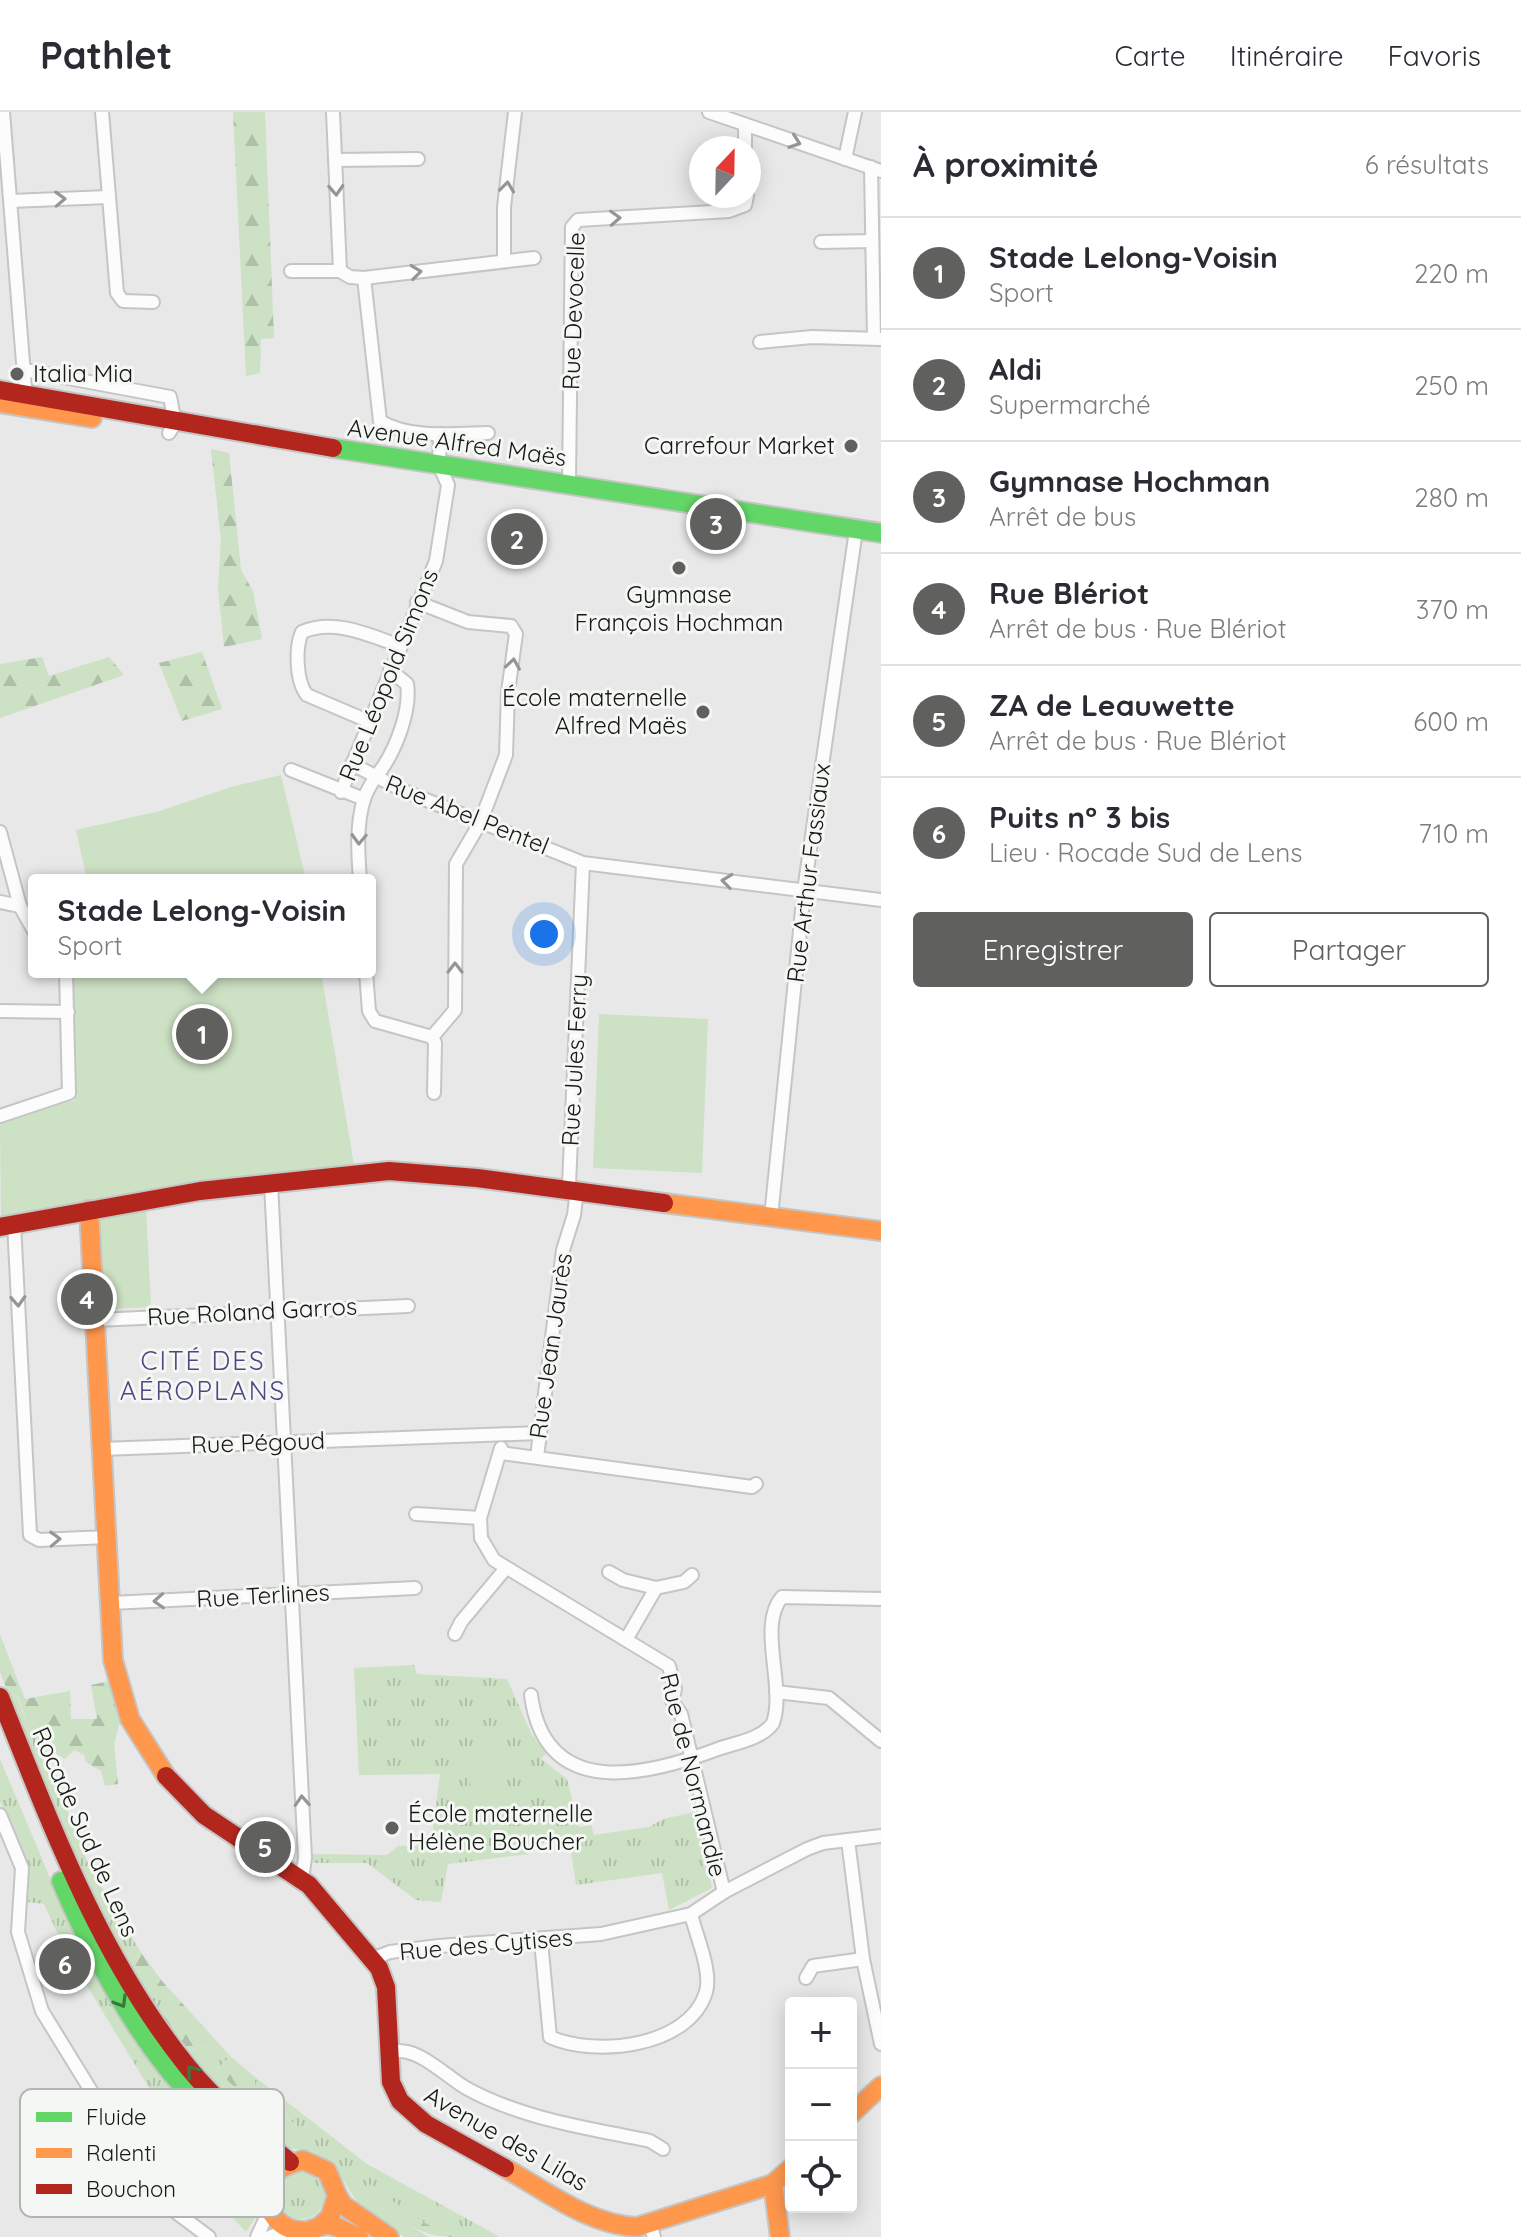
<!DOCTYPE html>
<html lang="fr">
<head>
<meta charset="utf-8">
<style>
  :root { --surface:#fff; --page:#f2f2f3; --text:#2b2b33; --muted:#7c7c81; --line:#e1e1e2; --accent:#60615f }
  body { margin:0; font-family:Quicksand,sans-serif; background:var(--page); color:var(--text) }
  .controls { position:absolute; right:24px; bottom:24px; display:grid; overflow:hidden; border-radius:8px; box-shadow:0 4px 20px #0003 }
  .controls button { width:72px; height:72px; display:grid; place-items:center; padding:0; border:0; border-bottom:2px solid var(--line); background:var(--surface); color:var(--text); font:40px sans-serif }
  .compass { position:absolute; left:689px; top:24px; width:72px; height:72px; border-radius:50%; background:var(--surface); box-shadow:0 4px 20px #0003; rotate:22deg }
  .you { position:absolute; left:544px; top:822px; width:28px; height:28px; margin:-20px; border:6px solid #fff; border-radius:50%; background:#1a73e8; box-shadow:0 0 0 12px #1a73e833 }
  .badge { display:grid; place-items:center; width:52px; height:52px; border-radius:50%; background:var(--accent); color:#fff; font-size:26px; font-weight:700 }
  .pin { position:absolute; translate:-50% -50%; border:4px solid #fff; box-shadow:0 2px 8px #0006 }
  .popup { position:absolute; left:28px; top:762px; width:348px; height:104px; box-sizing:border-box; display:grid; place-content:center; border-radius:8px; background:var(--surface); filter:drop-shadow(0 2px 6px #0005); font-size:26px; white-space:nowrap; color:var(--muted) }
  .popup b { font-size:30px; color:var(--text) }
  .popup::after { content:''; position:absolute; left:50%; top:100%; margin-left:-16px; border:16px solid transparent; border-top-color:var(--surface) }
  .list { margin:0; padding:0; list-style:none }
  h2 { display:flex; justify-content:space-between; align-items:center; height:104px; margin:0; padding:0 32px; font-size:34px }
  h2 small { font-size:26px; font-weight:400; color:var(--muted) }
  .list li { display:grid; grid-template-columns:52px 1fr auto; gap:24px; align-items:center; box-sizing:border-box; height:112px; padding:0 32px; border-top:2px solid var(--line) }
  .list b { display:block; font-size:30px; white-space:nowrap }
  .list p { margin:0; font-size:26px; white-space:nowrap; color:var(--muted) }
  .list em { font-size:26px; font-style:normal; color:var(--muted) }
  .actions { display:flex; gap:16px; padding:24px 32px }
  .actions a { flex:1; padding:18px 0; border:2px solid var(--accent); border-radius:8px; text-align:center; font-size:28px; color:var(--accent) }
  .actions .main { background:var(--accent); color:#fff }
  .icon { flex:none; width:44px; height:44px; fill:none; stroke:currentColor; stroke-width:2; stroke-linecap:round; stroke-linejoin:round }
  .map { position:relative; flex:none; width:881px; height:2125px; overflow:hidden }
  header { display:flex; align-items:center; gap:48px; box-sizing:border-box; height:112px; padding:0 40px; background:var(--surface); border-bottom:2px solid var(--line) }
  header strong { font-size:38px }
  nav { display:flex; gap:44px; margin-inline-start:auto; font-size:28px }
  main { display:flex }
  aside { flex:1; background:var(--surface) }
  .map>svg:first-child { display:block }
</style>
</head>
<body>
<header>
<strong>Pathlet</strong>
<nav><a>Carte</a><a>Itinéraire</a><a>Favoris</a></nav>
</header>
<main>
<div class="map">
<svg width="881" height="2125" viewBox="0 0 881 2125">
  <defs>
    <pattern id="grass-tufts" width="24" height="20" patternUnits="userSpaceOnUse" patternTransform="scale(2)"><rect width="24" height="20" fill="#cde1c4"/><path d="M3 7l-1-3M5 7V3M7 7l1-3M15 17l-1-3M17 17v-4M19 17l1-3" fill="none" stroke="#afc0a8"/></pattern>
    <pattern id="forest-firs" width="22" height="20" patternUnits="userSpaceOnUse" patternTransform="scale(2)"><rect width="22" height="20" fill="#cde1c4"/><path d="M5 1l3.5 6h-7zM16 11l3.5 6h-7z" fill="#afc0a8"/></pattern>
  </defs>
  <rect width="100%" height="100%" fill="#e7e8e7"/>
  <g fill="url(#grass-tufts)">
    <polygon points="414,1553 417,1562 507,1567 531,1621 546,1642 541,1647 567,1667 579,1715 591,1713 594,1723 649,1715 663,1707 695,1700 712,1776 669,1798 662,1761 576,1773 569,1727 527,1733 527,1742 448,1752 441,1790 416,1788 367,1751 313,1751 312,1742 387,1743 398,1734 431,1733 440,1662 359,1663 354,1556"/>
    <polygon points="7,1578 18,1586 28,1617 43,1634 89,1754 140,1839 133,1861 81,1759"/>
    <polygon points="0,1647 64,1799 257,2071 258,2101 246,2120 228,2101 232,2094 215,2084 67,1841 44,1792 27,1790 27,1753 0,1689"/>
    <polygon points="164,1881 177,1897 164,1907 150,1888"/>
    <polygon points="221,1934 230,1944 216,1959 291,2021 297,2014 255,1978 255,1965 367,2052 500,2125 453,2125 423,2110 398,2107 429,2125 404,2125 358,2092 333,2051 311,2039 288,2036 267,2021 209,1965 188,1937"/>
    <circle cx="301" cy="2083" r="24"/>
  </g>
  <g fill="url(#forest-firs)">
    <polygon points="233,0 265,0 274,226 261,227 260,261 246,264"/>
    <polygon points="211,337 229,341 241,458 253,479 262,527 224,535 218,476 221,428"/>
    <polygon points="202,540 222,597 182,609 159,551"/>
    <polygon points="42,545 49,564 109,545 124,563 0,606 0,552"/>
    <polygon points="0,1523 25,1587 70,1579 71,1607 97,1607 91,1573 109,1569 121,1606 114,1632 118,1672 105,1674 101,1659 86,1650 84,1643 74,1638 65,1647 43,1634 28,1617 19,1586 7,1578 0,1560"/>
    <polygon points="140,1839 162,1869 221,1934 188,1937 164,1907 177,1897 164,1882 150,1888 133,1861"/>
    <polygon points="230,1944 255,1965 255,1978 297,2015 290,2021 216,1959"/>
    <path d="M367 2071 423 2110 453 2125C417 2125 393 2103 365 2084Z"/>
  </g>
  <g fill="#cde1c4">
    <polygon points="281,663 306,768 87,768 76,718 160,699 231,675"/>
    <polygon points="71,860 321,860 354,1053 199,1068 1,1105 0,1013 4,1008 75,988"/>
    <polygon points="599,902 708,907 702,1061 593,1056"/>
    <polygon points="146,1096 151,1195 109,1197 104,1194 99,1106"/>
    <polygon points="470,1645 502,1645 503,1710 471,1710"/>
  </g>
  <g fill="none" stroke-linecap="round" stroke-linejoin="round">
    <g stroke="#c4c5c4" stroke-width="16">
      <g id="street">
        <polyline points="3,0 26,288"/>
        <polyline points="102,0 117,181 123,189 153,190"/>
        <polyline points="333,0 340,159"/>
        <polyline points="709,0 881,59"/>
        <polyline points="745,13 745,36"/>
        <polyline points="845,47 855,0"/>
        <polyline points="335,48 418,47"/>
        <polyline points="871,55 874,226"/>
        <polyline points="11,89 108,85"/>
        <polyline points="821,130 872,129"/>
        <polyline points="504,149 504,95 515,0"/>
        <polyline points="291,159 340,159 350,165 364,166 534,146"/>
        <path d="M364 166 380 309C409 327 455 322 488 321"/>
        <polyline points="760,230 812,225 880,227"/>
        <polyline points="25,258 170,285 175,311 169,321"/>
        <polyline points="569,371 572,115 578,108 729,99 745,93 747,84"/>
        <polyline points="417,490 468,510 511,514 516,522 508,580 506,643 480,711 456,752 455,898 432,925"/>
        <path d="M368 609 307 583C296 570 295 535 302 520 334 506 369 523 400 534"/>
        <polyline points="352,652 404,679 583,751 881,788"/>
        <polyline points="291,658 364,687"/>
        <polyline points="341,680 436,449 448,373 439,353 440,322"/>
        <polyline points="0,720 20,794 34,819"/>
        <path d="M360 768C358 742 356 713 364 687 368 674 376 665 383 655 397 634 411 597 407 572L390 558"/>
        <polyline points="0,790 20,794"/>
        <polyline points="366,860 369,899 375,909 432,925"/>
        <polyline points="0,899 68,900"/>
        <polyline points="432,925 435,931 434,981"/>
        <polyline points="0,1004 69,981 66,860"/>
        <polyline points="271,1071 305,1746 302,1767"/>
        <polyline points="771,1105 804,779 856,418"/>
        <polyline points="14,1111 30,1423 39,1428 107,1425"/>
        <polyline points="96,1208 408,1194"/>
        <polyline points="102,1337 539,1321"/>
        <polyline points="501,1341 752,1375 756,1372"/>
        <polyline points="537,1345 563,1138 574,1103 576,1086 569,1073 583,751"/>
        <polyline points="416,1402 480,1406 501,1336"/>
        <polyline points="480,1406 481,1426 494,1448 669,1554 675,1577 672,1589 681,1602 724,1780"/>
        <polyline points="609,1460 623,1468 656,1476"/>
        <polyline points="111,1491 415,1476"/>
        <polyline points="455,1522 461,1510 506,1456"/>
        <polyline points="627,1526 656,1476 684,1470 692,1463"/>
        <polyline points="776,1580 829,1586 881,1629"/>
        <path d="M531 1583C545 1689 646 1664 718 1637 735 1631 762 1627 773 1611 786 1574 757 1514 782 1485L881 1487"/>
        <polyline points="0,1703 22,1756 18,1820 42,1899 157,2086 209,2125"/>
        <polyline points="848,1728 863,1847 881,1932"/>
        <path d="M541 1829 550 1925C594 1945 689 1936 706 1880 712 1858 696 1824 691 1802"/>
        <polyline points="372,1847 390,1840 439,1834 601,1822 691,1802 724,1780 807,1737 823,1731 881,1724"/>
        <polyline points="806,1866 813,1854 863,1847"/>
        <path d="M391 1940C417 1933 444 1963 466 1976 522 2007 588 2016 650 2029L663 2037"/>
        <polyline points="650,2112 654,2125"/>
        <polyline points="257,2125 269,2099"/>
        <polyline points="269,2125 290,2117"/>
      </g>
    </g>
    <g stroke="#c4c5c4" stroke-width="22">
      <g id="fast">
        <polyline points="333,336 881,421"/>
        <path d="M61 1769C89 1835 122 1899 167 1956 199 1996 242 2027 268 2072"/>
      </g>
    </g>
    <g stroke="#c4c5c4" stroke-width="22">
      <g id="slow">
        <polyline points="0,291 92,306"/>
        <polyline points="664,1091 881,1119"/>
        <polyline points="89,1098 113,1548 130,1607 166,1664"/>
        <polyline points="851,2002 881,1974"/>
        <path d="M505 2056C546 2079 589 2113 637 2115L773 2072 791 2056"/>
        <polyline points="773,2072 780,2125"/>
        <polyline points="337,2083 343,2093 389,2125"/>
        <path d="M321 2113 330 2105 337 2083 327 2059 303 2048C286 2053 270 2058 267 2078 265 2101 281 2119 304 2119 313 2119 321 2112 329 2113 338 2114 350 2122 359 2125"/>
      </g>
    </g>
    <g stroke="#c4c5c4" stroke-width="22">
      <g id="jam">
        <polyline points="0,278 333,336"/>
        <polyline points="0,1115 200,1079 389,1059 477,1066 664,1091"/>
        <path d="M0 1585C51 1713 100 1846 187 1954 217 1991 253 2020 290 2050"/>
        <polyline points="166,1664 204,1703 309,1773 379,1856 386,1875 391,1970 400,1989 426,2012 505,2056"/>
      </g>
    </g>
    <use href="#street" stroke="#fbfcfb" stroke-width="12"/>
    <use href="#fast" stroke="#63d668" stroke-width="18"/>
    <use href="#slow" stroke="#ff974d" stroke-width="18"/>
    <use href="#jam" stroke="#b3261e" stroke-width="18"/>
  </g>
  <defs><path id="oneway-chevron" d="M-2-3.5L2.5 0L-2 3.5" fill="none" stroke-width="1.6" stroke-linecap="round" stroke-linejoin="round" transform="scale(2)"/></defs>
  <g stroke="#949594">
    <use href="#oneway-chevron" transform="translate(795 30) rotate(19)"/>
    <use href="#oneway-chevron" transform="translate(507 75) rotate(-83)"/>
    <use href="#oneway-chevron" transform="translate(336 78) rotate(87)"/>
    <use href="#oneway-chevron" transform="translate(60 87) rotate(-2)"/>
    <use href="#oneway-chevron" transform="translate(615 106) rotate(-3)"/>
    <use href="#oneway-chevron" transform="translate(416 160) rotate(-7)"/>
    <use href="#oneway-chevron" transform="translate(513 552) rotate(-81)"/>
    <use href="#oneway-chevron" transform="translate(359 727) rotate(92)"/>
    <use href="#oneway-chevron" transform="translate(727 769) rotate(-173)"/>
    <use href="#oneway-chevron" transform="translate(455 856) rotate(-90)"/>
    <use href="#oneway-chevron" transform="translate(18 1189) rotate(87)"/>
    <use href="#oneway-chevron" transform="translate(55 1427) rotate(-2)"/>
    <use href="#oneway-chevron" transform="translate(159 1489) rotate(177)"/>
    <use href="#oneway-chevron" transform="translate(302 1689) rotate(-93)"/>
  </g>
  <g stroke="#3d773f">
    <use href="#oneway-chevron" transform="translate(121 1890) rotate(59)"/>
    <use href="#oneway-chevron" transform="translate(192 1959) rotate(-130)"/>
  </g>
  <g fill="#60615f" stroke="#f4f7f3" stroke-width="3">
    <circle cx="17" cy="262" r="8"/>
    <circle cx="851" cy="334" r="8"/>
    <circle cx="679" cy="456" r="8"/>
    <circle cx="703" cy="600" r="8"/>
    <circle cx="392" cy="1716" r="8"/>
  </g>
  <g text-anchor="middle" stroke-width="6" stroke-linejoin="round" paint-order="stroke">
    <g font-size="24" fill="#171816" stroke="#f4f7f3">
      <text transform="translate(574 199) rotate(-88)" y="8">Rue Devocelle</text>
      <text transform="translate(457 331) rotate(8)" y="8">Avenue Alfred Maës</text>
      <text transform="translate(389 563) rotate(-68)" y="8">Rue Léopold Simons</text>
      <text transform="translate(467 703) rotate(22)" y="8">Rue Abel Pentel</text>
      <text transform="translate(809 761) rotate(-83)" y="8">Rue Arthur Fassiaux</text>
      <text transform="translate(575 948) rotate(-87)" y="8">Rue Jules Ferry</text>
      <text transform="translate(252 1200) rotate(-3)" y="8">Rue Roland Garros</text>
      <text transform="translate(551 1234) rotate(-82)" y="8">Rue Jean Jaurès</text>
      <text transform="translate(258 1331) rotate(-2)" y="8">Rue Pégoud</text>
      <text transform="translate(263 1484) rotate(-3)" y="8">Rue Terlines</text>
      <text transform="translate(693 1663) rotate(76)" y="8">Rue de Normandie</text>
      <text transform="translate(85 1720) rotate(66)" y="8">Rocade Sud de Lens</text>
      <text transform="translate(486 1833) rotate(-5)" y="8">Rue des Cytises</text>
      <text transform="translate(506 2027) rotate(30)" y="8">Avenue des Lilas</text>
    </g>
    <g font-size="24" fill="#171816" stroke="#f4f7f3" text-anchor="start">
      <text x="33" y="270">Italia Mia</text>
      <text x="835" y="342" text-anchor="end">Carrefour Market</text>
      <text x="679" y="491" text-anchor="middle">Gymnase<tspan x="679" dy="28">François Hochman</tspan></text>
      <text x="687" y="594" text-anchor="end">École maternelle<tspan x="687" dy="28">Alfred Maës</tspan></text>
      <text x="408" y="1710">École maternelle<tspan x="408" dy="28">Hélène Boucher</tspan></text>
    </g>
    <g font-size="26" letter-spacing="2" fill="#4d4684" stroke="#f4f7f3">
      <text x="203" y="1258">CITÉ DES<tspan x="203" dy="30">AÉROPLANS</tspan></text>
    </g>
  </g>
  <rect x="20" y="1977" width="264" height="128" rx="12" fill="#f4f7f3" stroke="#b2b4b1" stroke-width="2"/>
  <rect x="36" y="2000" width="36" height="10" fill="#63d668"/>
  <rect x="36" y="2036" width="36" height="10" fill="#ff974d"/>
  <rect x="36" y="2072" width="36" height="10" fill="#b3261e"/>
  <g font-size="22" fill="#171816">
    <text x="86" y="2013">Fluide</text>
    <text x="86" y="2049">Ralenti</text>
    <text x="86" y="2085">Bouchon</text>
  </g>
</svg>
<div class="controls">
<button>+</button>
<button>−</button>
<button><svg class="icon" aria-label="locate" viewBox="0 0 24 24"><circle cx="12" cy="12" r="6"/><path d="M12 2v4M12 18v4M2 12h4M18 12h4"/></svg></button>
</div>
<svg class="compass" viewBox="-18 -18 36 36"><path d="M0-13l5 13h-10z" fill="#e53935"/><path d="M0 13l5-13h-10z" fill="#7c7c81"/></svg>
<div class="you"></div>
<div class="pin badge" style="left:202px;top:922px">1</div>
<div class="popup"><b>Stade Lelong-Voisin</b>Sport</div>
<div class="pin badge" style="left:517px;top:427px">2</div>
<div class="pin badge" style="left:716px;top:412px">3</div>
<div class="pin badge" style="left:87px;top:1187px">4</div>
<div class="pin badge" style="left:265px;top:1735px">5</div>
<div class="pin badge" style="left:65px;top:1852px">6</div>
</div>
<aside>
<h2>À proximité<small>6 résultats</small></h2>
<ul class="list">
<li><span class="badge">1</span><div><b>Stade Lelong-Voisin</b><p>Sport</p></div><em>220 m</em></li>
<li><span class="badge">2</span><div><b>Aldi</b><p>Supermarché</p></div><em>250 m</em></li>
<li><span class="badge">3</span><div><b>Gymnase Hochman</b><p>Arrêt de bus</p></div><em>280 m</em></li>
<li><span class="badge">4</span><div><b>Rue Blériot</b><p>Arrêt de bus · Rue Blériot</p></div><em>370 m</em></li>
<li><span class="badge">5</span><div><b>ZA de Leauwette</b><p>Arrêt de bus · Rue Blériot</p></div><em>600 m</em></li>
<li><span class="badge">6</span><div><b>Puits n° 3 bis</b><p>Lieu · Rocade Sud de Lens</p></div><em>710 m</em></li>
</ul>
<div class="actions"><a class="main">Enregistrer</a><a>Partager</a></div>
</aside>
</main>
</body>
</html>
